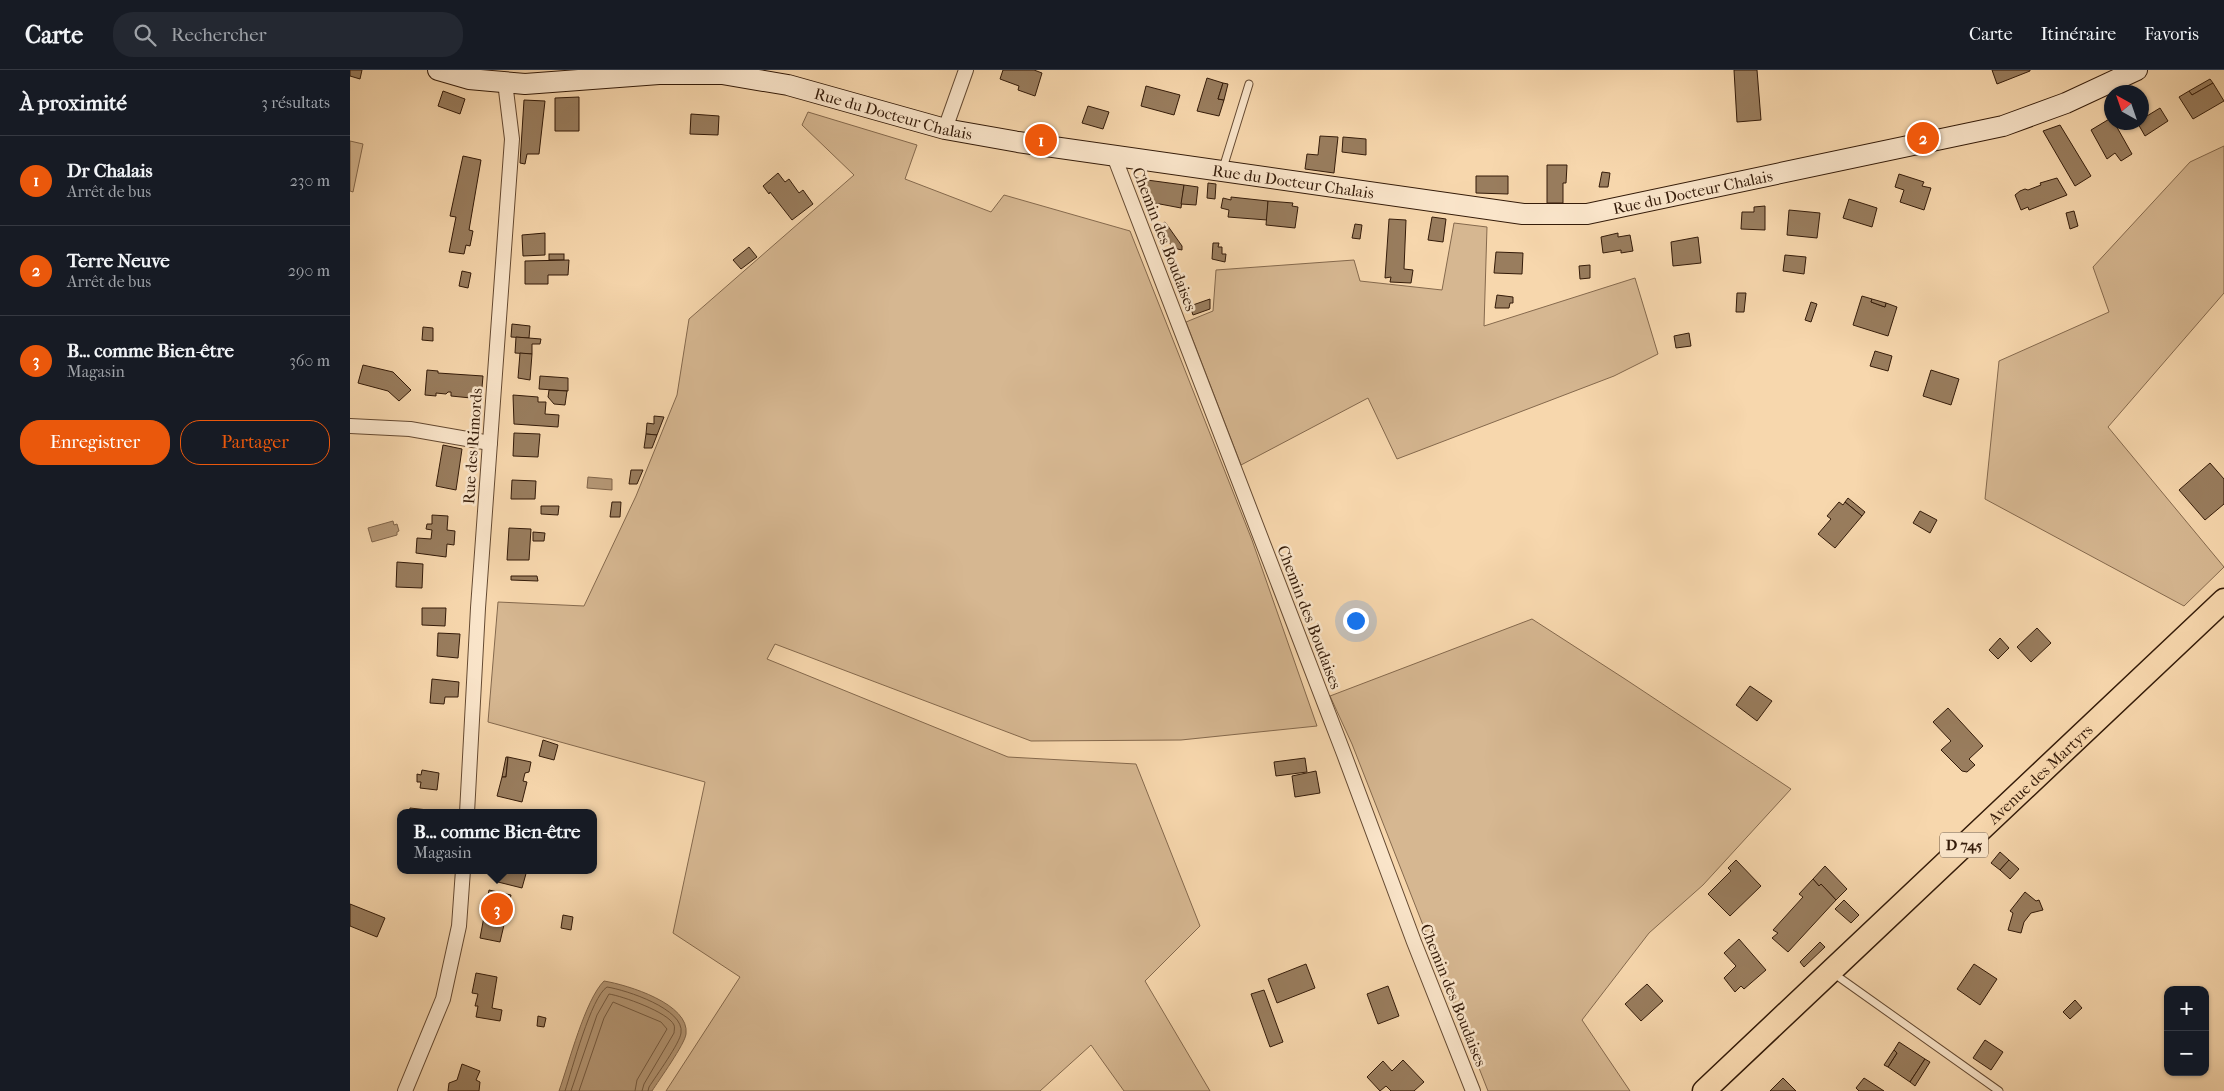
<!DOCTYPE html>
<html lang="fr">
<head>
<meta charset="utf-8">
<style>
  :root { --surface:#171b24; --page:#242831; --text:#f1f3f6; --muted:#9ea1a6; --line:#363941; --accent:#ea580c }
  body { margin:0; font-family:"IM FELL French Canon",serif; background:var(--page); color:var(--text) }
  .controls { position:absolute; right:15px; bottom:15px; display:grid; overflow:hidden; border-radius:10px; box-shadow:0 1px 4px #0004 }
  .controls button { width:45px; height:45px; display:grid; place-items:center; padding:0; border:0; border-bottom:1px solid var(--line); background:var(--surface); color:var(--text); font:25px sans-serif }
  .compass { position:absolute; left:1754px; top:15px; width:45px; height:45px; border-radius:50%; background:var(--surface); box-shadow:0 1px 4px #0004; rotate:320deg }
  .you { position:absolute; left:1005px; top:550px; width:18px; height:18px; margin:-12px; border:4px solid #fff; border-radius:50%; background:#1a73e8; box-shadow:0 0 0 8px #1a73e833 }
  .badge { display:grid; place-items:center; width:32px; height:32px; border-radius:50%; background:var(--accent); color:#fff; font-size:16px; font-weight:700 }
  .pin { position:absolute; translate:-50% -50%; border:2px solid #fff; box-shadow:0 1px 5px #0006 }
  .popup { position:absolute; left:47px; top:739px; width:200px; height:65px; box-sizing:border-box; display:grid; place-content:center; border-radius:10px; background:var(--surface); filter:drop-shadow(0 1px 4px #0005); font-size:16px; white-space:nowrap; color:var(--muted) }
  .popup b { font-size:19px; color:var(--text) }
  .popup::after { content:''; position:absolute; left:50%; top:100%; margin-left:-10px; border:10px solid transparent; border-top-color:var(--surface) }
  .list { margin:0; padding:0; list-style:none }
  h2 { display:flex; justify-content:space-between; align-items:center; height:65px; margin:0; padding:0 20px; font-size:21px }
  h2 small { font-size:16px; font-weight:400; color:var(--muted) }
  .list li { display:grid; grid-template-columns:32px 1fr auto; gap:15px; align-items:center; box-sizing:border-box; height:90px; padding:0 20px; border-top:1px solid var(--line) }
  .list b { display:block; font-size:19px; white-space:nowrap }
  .list p { margin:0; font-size:16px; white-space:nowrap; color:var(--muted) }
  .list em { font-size:16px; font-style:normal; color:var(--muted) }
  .actions { display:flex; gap:10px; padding:15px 20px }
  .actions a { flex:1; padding:11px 0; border:1px solid var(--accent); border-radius:20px; text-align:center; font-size:18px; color:var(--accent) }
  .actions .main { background:var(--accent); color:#fff }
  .icon { flex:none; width:28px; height:28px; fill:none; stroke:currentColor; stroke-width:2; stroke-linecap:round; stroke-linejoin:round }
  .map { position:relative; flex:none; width:1874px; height:1021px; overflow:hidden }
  header { display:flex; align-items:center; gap:30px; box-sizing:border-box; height:70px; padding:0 25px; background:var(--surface); border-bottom:1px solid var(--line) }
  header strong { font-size:24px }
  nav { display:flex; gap:28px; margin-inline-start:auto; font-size:18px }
  .search { width:350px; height:45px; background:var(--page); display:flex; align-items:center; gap:12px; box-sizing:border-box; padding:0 18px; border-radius:20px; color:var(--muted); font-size:19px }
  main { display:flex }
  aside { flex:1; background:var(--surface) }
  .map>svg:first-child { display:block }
</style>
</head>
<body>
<header>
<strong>Carte</strong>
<div class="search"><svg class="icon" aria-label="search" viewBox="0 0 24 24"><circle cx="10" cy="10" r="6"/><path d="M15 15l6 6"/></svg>Rechercher</div>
<nav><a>Carte</a><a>Itinéraire</a><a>Favoris</a></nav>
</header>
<main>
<aside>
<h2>À proximité<small>3 résultats</small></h2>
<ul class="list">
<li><span class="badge">1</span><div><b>Dr Chalais</b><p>Arrêt de bus</p></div><em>230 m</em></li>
<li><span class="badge">2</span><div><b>Terre Neuve</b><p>Arrêt de bus</p></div><em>290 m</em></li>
<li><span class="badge">3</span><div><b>B... comme Bien-être</b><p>Magasin</p></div><em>360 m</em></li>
</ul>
<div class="actions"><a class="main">Enregistrer</a><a>Partager</a></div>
</aside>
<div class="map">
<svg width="1874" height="1021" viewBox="0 0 1874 1021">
  <rect width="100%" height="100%" fill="#f7d7ad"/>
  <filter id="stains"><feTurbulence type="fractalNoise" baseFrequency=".004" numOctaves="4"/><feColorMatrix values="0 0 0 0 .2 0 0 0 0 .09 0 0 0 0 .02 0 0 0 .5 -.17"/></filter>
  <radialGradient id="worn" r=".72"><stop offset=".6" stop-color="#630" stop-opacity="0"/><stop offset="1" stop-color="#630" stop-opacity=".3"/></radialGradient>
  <g fill="#d6b791" stroke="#85694d">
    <polygon points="458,42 567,75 555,109 641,142 654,125 780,161 902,470 967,656 831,670 681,671 425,574 417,589 658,687 786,694 850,856 795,911 860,1021 774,1021 741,975 690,1021 316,1021 390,907 323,863 355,712 138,652 148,532 234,536 286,426 327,325 339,249 504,105 452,55"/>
    <polygon points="0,71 13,74 3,122 0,121"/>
    <polygon points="1874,76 1874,223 1758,357 1874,497 1834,536 1635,429 1649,291 1759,242 1743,197 1840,92"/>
    <polygon points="1104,153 1137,157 1134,256 1285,208 1308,284 1264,306 1047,389 1018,328 891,395 836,252 863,241 866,200 1004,190 1010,211 1092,220"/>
    <polygon points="1182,549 1275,609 1441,719 1353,815 1299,863 1232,950 1280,1021 1138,1021 1002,674 980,626"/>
  </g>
  <g fill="#b59775" stroke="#81654a">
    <polygon points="238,407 262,409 262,420 237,418"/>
    <polygon points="43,451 44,455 47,454 49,461 47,462 47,465 22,472 18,458"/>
    <path d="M254 911C278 915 340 934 336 964 335 974 309 1010 302 1021H209C219 993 235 930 254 911Z"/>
  </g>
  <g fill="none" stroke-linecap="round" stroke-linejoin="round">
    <g stroke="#74593f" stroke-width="1">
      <path d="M215 1021C222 1000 241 927 257 917 276 920 335 939 331 963 330 973 306 1006 299 1017L298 1021"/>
      <path d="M221 1021 247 945 259 924C272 926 318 942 324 955 325 957 324 961 324 963L294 1014 292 1021"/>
      <polyline points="229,1021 254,948 263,932 311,952 317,959 287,1010 285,1021"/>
    </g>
  </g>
  <g fill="#997d5e" stroke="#341b09">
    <polygon points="0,0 12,0 10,9 0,6"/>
    <polygon points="653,0 684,0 692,3 685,26 668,20 669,16 650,9"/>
    <polygon points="1384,0 1407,0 1411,50 1387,52"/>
    <polygon points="1642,0 1680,0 1680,1 1647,14"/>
    <polygon points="857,8 873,13 868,29 874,30 869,46 847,41"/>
    <polygon points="1860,9 1863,13 1842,25 1839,21"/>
    <polygon points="873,13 878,14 874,30 868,29"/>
    <polygon points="1863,13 1874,31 1843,49 1829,27 1839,21 1842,25"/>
    <polygon points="796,16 830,25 824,45 791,36"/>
    <polygon points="93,21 115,29 110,44 88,36"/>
    <polygon points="229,27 229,61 205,61 205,28"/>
    <polygon points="174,30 195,31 189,84 177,84 175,94 170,93"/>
    <polygon points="738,36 759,42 753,59 732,53"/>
    <polygon points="1810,38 1818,51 1795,66 1787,52 1792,52 1792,49"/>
    <polygon points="341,44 369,46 368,65 340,64"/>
    <polygon points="1761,48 1762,52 1764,52 1782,84 1771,91 1765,83 1757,89 1741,60"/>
    <polygon points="1710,55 1741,106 1725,116 1693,61"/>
    <polygon points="970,66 988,67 984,103 955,99 957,84 968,85"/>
    <polygon points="993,67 1016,69 1016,85 992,82"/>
    <polygon points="113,86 131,90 119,160 123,161 120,176 116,175 114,184 99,182 106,147 100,146"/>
    <polygon points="1197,95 1217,95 1216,113 1213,113 1213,133 1197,133"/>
    <polygon points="1252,102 1260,103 1258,117 1249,117"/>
    <polygon points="428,103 435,112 439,109 449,123 453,120 463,134 442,150 420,122 419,124 413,116"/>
    <polygon points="1549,104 1574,112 1572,116 1581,118 1574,140 1550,132 1554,120 1545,117"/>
    <polygon points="1126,106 1158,106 1158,124 1126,123"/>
    <polygon points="1707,108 1717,125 1679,140 1678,137 1671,140 1665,125 1670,121 1675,119 1678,120 1691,115 1690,113"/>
    <polygon points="797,110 834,115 831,138 794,131"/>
    <polygon points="858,113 866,114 865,129 857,128"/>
    <polygon points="834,115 848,117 846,135 831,134"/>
    <polygon points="881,127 918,131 917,150 878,147 879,140 871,138 873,128 881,130"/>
    <polygon points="1499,129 1527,138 1522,157 1493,148"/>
    <polygon points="918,131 943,133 942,136 948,137 945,158 916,155"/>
    <polygon points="1415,136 1415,160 1391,159 1392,142 1404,142 1404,137"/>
    <polygon points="1439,140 1470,143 1467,168 1437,165"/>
    <polygon points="1724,141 1728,156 1720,159 1716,143"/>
    <polygon points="1082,147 1096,149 1093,172 1078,170"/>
    <polygon points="1039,149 1056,150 1054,199 1063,200 1061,213 1040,212 1041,207 1035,208"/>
    <polygon points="815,152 832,176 832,180 823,178 809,156"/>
    <polygon points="1005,154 1012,155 1010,169 1002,168"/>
    <polygon points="195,163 195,185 173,186 172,165"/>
    <polygon points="1268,163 1268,167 1280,165 1283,181 1271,183 1271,180 1253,183 1251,167"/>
    <polygon points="1348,167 1351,193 1323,196 1321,172"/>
    <polygon points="863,173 869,173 868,177 872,177 872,184 876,184 875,192 862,189"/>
    <polygon points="399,177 407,187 391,199 383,190"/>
    <polygon points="1146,182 1173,183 1172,204 1144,203"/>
    <rect x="199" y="184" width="15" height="6"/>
    <polygon points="1435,185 1456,187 1454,204 1433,201"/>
    <polygon points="219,190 218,205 198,205 198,214 175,214 175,191"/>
    <polygon points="1240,195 1240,208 1230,209 1229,196"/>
    <polygon points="112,201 121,203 118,218 109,216"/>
    <polygon points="1387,223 1396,223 1394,242 1386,242"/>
    <polygon points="1147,225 1163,227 1163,233 1160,233 1159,238 1145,238"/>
    <polygon points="1512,226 1522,229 1521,232 1535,237 1536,233 1547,237 1538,266 1503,255"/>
    <polygon points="860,229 860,239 843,245 840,236"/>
    <polygon points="1522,229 1536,233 1535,237 1521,232"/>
    <polygon points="1461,232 1467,234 1461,252 1455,250"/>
    <polygon points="162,254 180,256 179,268 161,267"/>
    <polygon points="73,257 83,258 83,271 72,270"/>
    <polygon points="1339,263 1341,276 1326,278 1324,266"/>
    <polygon points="166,267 191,269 190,274 182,274 182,284 165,283"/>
    <polygon points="1525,281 1542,286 1538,301 1520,296"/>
    <polygon points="170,283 182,284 180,310 168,308"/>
    <polygon points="13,295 43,302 61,320 49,331 38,321 8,313"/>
    <polygon points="77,300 88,301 88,303 133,306 131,329 101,326 101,322 98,322 96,324 86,323 86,326 75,325"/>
    <polygon points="1581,300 1609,309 1601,335 1573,326"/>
    <polygon points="190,306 218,308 218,321 189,319"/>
    <polygon points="199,320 217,321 215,335 204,334 198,327"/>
    <polygon points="163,325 188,327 188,332 196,332 195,344 209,345 208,357 164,354"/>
    <polygon points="304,346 314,347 307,365 296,364 297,353 304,354"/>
    <polygon points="164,363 190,364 188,387 163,386"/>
    <polygon points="296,364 307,365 302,378 294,378"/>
    <polygon points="93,375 112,379 106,420 86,416"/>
    <polygon points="1860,393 1874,409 1874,434 1855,450 1829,420"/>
    <polygon points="281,400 293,400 287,414 279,414"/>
    <polygon points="162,410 186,411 185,429 161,429"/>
    <polygon points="1498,428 1515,442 1512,446 1495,432"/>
    <polygon points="262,432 271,432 270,447 260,447"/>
    <polygon points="1489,432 1493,435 1495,432 1512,446 1485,478 1468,464 1481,449 1477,446"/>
    <polygon points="191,436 209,436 208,445 191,444"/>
    <polygon points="1570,441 1587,450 1580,463 1563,453"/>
    <polygon points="82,445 98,446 97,460 105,461 104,475 97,474 96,487 66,483 67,468 81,469 82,460 76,459 77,454 82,454"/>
    <polygon points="159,458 181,459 179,490 157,490"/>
    <polygon points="183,462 195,463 194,471 183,471"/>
    <polygon points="47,492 73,494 72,518 46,517"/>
    <polygon points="161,506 187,506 188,511 161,510"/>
    <polygon points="72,538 96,538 95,556 72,555"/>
    <polygon points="1687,558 1701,573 1681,592 1667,577"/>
    <polygon points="88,563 110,564 108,588 87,586"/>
    <polygon points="1650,568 1659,578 1648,589 1639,580"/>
    <polygon points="82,609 109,612 108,627 95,627 94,634 80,633"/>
    <polygon points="1400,616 1422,631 1407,651 1386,635"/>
    <polygon points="1598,638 1633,676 1619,689 1625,695 1617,702 1612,701 1591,680 1601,671 1583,652"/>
    <polygon points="193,670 208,675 204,690 189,686"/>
    <polygon points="156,687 158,687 156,707 152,707"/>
    <polygon points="158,687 181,692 179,702 175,703 173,711 177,712 172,732 147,726 152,707 156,707"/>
    <polygon points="955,688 957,702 926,706 924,692"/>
    <polygon points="72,700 89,703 87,720 70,718 71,712 67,712 67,704 71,705"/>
    <polygon points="966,701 970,723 945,727 942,706"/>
    <polygon points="60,738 87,741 87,743 59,743"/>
    <polygon points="1650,782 1659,790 1650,800 1641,793"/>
    <polygon points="1386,790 1411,816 1380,846 1358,824 1381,801 1378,798"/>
    <polygon points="1659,790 1669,799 1660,809 1650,800"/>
    <polygon points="1475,796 1497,819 1486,830 1471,814 1469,816 1463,809"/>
    <polygon points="152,800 177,800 172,818 148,812"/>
    <polygon points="1463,809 1469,816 1471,814 1486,830 1438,882 1422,868 1428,863 1423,860 1453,827 1449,824"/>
    <polygon points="139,820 161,825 150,872 130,868"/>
    <polygon points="1675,822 1686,831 1689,830 1693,840 1681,843 1674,852 1671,863 1658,860 1663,843 1660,841"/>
    <polygon points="1494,830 1509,845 1501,853 1485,839"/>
    <polygon points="0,834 35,848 27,867 0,856"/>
    <polygon points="213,845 223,847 221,860 211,858"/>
    <polygon points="1389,869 1416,900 1394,919 1391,916 1385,922 1374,908 1386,896 1374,883"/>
    <polygon points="1470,872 1475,877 1454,897 1450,892"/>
    <polygon points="956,894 965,918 927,933 918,909"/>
    <polygon points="1624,894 1647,909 1630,935 1607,919"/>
    <polygon points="126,903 147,907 142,938 152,940 150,951 126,947 128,936 125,936 128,924 122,923"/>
    <polygon points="1297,914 1313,931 1291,951 1275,934"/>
    <polygon points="1038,916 1049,946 1028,954 1017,924"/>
    <polygon points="914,920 933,972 920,977 901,924"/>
    <polygon points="1725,930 1732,938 1720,949 1713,942"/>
    <polygon points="188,946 196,948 194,957 187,956"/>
    <polygon points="1635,970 1653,982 1641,1000 1623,988"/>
    <polygon points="1549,972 1575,989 1560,1012 1538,997 1547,983 1544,980"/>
    <polygon points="1544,980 1547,983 1538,997 1534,995"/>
    <polygon points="1575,989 1580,992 1565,1016 1560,1012"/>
    <polygon points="1053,990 1074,1012 1064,1021 1041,1021 1036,1016 1030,1021 1017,1007 1033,991 1042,1001"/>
    <polygon points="112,994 130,1001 126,1010 130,1012 129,1021 98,1021 99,1013 107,1010"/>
    <polygon points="1433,1008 1446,1021 1420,1021"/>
    <polygon points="1514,1008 1534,1021 1509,1021 1506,1018"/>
  </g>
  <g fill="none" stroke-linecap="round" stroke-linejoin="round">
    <g stroke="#654a32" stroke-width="9">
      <g id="service">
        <polyline points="873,98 899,14"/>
        <polyline points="1483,903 1649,1021"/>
      </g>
    </g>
    <g stroke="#654a32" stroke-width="16">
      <g id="minor">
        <polyline points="595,59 616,0"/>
        <polyline points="764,86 994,684 1064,872 1123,1021"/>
        <polyline points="0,356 60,359 140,373"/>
        <polyline points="117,743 128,538 162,69 155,12"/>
        <polyline points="55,1021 93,929 109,856 113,800"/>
      </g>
    </g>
    <g stroke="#341b09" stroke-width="22">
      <g id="secondary">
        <path id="s1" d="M88 0 119 9 175 14 309 4H372L438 15 595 59 668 72 1173 144H1237L1653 56 1716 33 1787 0"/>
      </g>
    </g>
    <g stroke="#341b09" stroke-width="25">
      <g id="primary">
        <path id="s2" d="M1354 1021 1874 530"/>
      </g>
    </g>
    <use href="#service" stroke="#fae5ca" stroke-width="7"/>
    <use href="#minor" stroke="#fae5ca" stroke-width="14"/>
    <use href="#secondary" stroke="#fae5ca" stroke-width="20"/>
    <use href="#primary" stroke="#f7d7ad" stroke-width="22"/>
  </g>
  <g text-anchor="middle" stroke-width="5" stroke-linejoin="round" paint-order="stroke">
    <rect fill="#fae5ca" stroke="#6f5843" stroke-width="1" x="1590" y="762.5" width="48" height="25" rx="4"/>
    <g font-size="15" font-weight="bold" fill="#341b09">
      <text x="1614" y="780">D 745</text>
    </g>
    <g font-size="16" fill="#341b09" stroke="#fae5ca">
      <text dy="6" stroke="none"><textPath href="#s1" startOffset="462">Rue du Docteur Chalais</textPath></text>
      <text dy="6" stroke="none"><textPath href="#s1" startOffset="868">Rue du Docteur Chalais</textPath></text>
      <text dy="6" stroke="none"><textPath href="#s1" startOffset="1272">Rue du Docteur Chalais</textPath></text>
      <text transform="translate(815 169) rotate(69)" y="6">Chemin des Boudaises</text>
      <text transform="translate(122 376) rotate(-86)" y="6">Rue des Rimords</text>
      <text transform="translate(960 547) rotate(69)" y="6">Chemin des Boudaises</text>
      <text dy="6" stroke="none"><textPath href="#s2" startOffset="462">Avenue des Martyrs</textPath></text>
      <text transform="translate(1104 925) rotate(68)" y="6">Chemin des Boudaises</text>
    </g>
  </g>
  <rect width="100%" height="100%" filter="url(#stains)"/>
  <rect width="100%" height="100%" fill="url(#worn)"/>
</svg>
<div class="controls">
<button>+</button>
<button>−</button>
</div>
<svg class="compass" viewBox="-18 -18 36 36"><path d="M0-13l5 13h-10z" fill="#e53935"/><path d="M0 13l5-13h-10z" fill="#9ea1a6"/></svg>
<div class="you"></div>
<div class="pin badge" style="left:691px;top:70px">1</div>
<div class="pin badge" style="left:1573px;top:68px">2</div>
<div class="pin badge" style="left:147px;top:839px">3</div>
<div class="popup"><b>B... comme Bien-être</b>Magasin</div>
</div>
</main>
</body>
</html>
